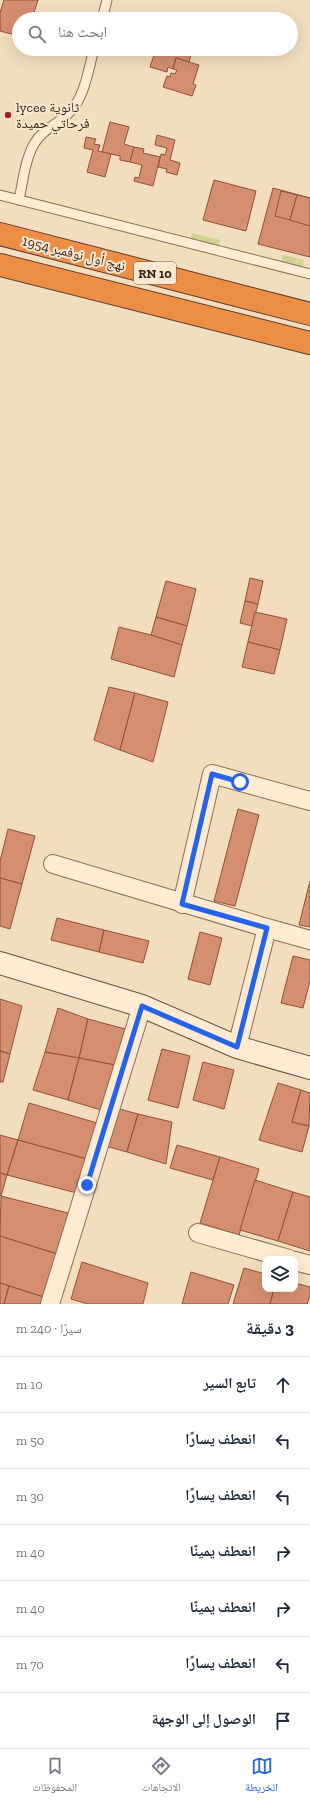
<!DOCTYPE html>
<html lang="ar">
<head>
<meta charset="utf-8">
<style>
  :root { --surface:#fff; --page:#f2f2f3; --text:#1f2937; --muted:#747a83; --line:#e0e1e3; --accent:#2563eb }
  body { margin:0; font-family:"Zilla Slab","Noto Naskh Arabic",serif; background:var(--page); color:var(--text); direction:rtl }
  .controls { position:absolute; right:12px; bottom:12px; display:grid; overflow:hidden; border-radius:8px; box-shadow:0 4px 16px #0002 }
  .controls button { width:36px; height:36px; display:grid; place-items:center; padding:0; border:0; border-bottom:1px solid var(--line); background:var(--surface); color:var(--text); font:20px sans-serif }
  .stop { position:absolute; width:12px; height:12px; margin:-9px; border:3px solid #2563eb; border-radius:50%; background:#fff }
  .stop.end { background:#2563eb; border-color:#fff; box-shadow:0 1px 4px #0008 }
  .list { margin:0; padding:0; list-style:none }
  h2 { display:flex; justify-content:space-between; align-items:center; height:52px; margin:0; padding:0 16px; font-size:17px }
  h2 small { font-size:13px; font-weight:400; color:var(--muted) }
  .list li { display:grid; grid-template-columns:26px 1fr auto; gap:12px; align-items:center; box-sizing:border-box; height:56px; padding:0 16px; border-top:1px solid var(--line) }
  .list b { display:block; font-size:15px; white-space:nowrap }
  .list em { font-size:13px; font-style:normal; color:var(--muted) }
  .icon { flex:none; width:22px; height:22px; fill:none; stroke:currentColor; stroke-width:2; stroke-linecap:round; stroke-linejoin:round }
  .map { position:relative; flex:none; width:310px; height:1304px; overflow:hidden; direction:ltr }
  .search { position:absolute; background:var(--surface); box-shadow:0 4px 16px #0002; left:12px; right:12px; top:12px; height:44px; display:flex; align-items:center; gap:10px; box-sizing:border-box; padding:0 14px; border-radius:22px; color:var(--muted); font-size:15px }
  .sheet { height:444px; background:var(--surface) }
  nav { display:flex; justify-content:space-around; align-items:center; box-sizing:border-box; height:56px; border-top:1px solid var(--line); background:var(--surface); font-size:11px; color:var(--muted) }
  nav a { display:grid; justify-items:center; gap:2px }
  nav .on { color:var(--accent) }
  .map>svg:first-child { display:block }
</style>
</head>
<body>
<div class="map">
<svg width="310" height="1304" viewBox="0 0 310 1304">
  <rect width="100%" height="100%" fill="#f3ddbf"/>
  <g fill="#d2d291">
    <polygon points="192,233 220,240 217,252 189,245"/>
    <polygon points="283,255 304,260 301,272 280,267"/>
  </g>
  <g fill="#d58e70" stroke="#905038">
    <polygon points="4,0 38,0 32,19 19,19 19,36 0,31 0,13"/>
    <polygon points="156,49 173,53 174,49 193,49 189,62 176,58 173,69 168,67 167,72 150,67"/>
    <polygon points="176,58 199,65 193,84 196,85 192,96 163,87 167,76 170,77 171,73 175,74 177,70 173,69"/>
    <polygon points="110,122 129,127 124,144 134,147 130,162 120,160 120,156 102,152"/>
    <polygon points="157,135 175,140 170,160 180,163 177,175 166,172 167,169 158,167 161,154 165,155 167,148 155,145"/>
    <polygon points="86,137 96,139 94,144 100,145 98,151 111,154 105,177 87,172 93,150 84,148"/>
    <polygon points="134,147 144,149 143,153 160,157 153,186 134,181 135,177 139,178 142,165 130,162"/>
    <polygon points="214,180 256,191 246,231 203,220"/>
    <polygon points="273,188 310,198 310,257 258,244"/>
    <polygon points="281,191 297,195 290,220 275,216"/>
    <polygon points="297,195 310,198 310,226 290,220"/>
    <polygon points="250,578 263,581 258,604 245,601"/>
    <polygon points="166,581 196,589 187,626 156,617"/>
    <polygon points="245,601 258,604 252,626 240,623"/>
    <polygon points="255,612 287,619 280,650 248,642"/>
    <polygon points="156,617 187,626 182,645 151,635"/>
    <polygon points="119,627 151,635 182,645 174,677 111,659"/>
    <polygon points="248,642 280,650 274,674 242,667"/>
    <polygon points="109,687 135,693 120,750 94,740"/>
    <polygon points="135,693 168,702 153,762 120,750"/>
    <polygon points="238,809 259,815 235,906 214,901"/>
    <polygon points="8,829 35,836 22,884 0,878 0,861"/>
    <polygon points="0,878 22,884 10,929 0,926"/>
    <polygon points="310,881 310,927 299,925"/>
    <polygon points="57,918 104,930 99,952 51,940"/>
    <polygon points="104,930 149,941 143,963 99,952"/>
    <polygon points="200,932 222,938 210,985 188,979"/>
    <polygon points="293,956 310,960 310,981 303,1008 281,1003"/>
    <polygon points="0,999 22,1006 10,1054 0,1051"/>
    <polygon points="58,1008 88,1019 79,1058 45,1052"/>
    <polygon points="88,1019 125,1029 115,1065 79,1058"/>
    <polygon points="162,1049 190,1056 178,1108 148,1100"/>
    <polygon points="0,1051 10,1054 3,1082 0,1082"/>
    <polygon points="45,1052 79,1058 68,1100 33,1090"/>
    <polygon points="79,1058 115,1065 101,1110 68,1100"/>
    <polygon points="203,1062 234,1070 224,1109 193,1100"/>
    <polygon points="278,1083 301,1090 292,1122 309,1126 302,1152 259,1140"/>
    <polygon points="301,1090 310,1093 309,1126 292,1122"/>
    <polygon points="29,1103 97,1123 87,1159 18,1140"/>
    <polygon points="112,1107 138,1114 127,1152 102,1145"/>
    <polygon points="138,1114 172,1122 166,1164 127,1152"/>
    <polygon points="0,1135 18,1140 7,1175 0,1173"/>
    <polygon points="18,1140 87,1159 77,1193 7,1175"/>
    <polygon points="177,1145 220,1157 213,1180 170,1168"/>
    <polygon points="220,1157 259,1169 239,1235 200,1223"/>
    <polygon points="0,1173 7,1175 1,1196 0,1195"/>
    <polygon points="255,1180 293,1192 278,1241 240,1230"/>
    <polygon points="293,1192 310,1197 310,1251 278,1241"/>
    <polygon points="1,1196 72,1214 60,1255 0,1236"/>
    <polygon points="0,1236 60,1255 47,1298 0,1283"/>
    <polygon points="82,1262 148,1283 143,1304 88,1304 71,1299"/>
    <polygon points="244,1268 265,1274 265,1289 274,1289 270,1304 233,1304"/>
    <polygon points="191,1272 234,1285 228,1304 182,1304"/>
    <polygon points="0,1283 9,1286 4,1304 0,1304"/>
    <polygon points="295,1283 310,1287 310,1295 307,1304 270,1304 274,1289 295,1289"/>
    <polygon points="9,1286 47,1298 45,1304 4,1304"/>
  </g>
  <g fill="none" stroke-linecap="round" stroke-linejoin="round">
    <g stroke="#8e6c55" stroke-width="11">
      <g id="lane">
        <polyline points="102,19 107,0"/>
        <polyline points="0,195 310,274"/>
        <path d="M19 200C23 181 25 160 34 144 42 130 57 124 68 114 85 98 88 70 94 49"/>
      </g>
    </g>
    <g stroke="#8e6c55" stroke-width="20">
      <g id="street">
        <polyline points="53,864 267,928 237,1047"/>
        <polyline points="182,904 212,774 310,801"/>
        <polyline points="267,928 310,940"/>
        <polyline points="198,1233 289,1259"/>
        <polyline points="295,1261 310,1265"/>
        <polyline points="50,1304 142,1006"/>
      </g>
    </g>
    <g stroke="#6f4d38" stroke-width="24">
      <polyline id="secondary" points="0,963 142,1006 237,1047 310,1068"/>
    </g>
    <g stroke="#5b3b2a" stroke-width="24">
      <g id="highway">
        <polyline points="0,234 310,314"/>
        <polyline points="0,265 310,343"/>
      </g>
    </g>
    <use href="#lane" stroke="#fdebd3" stroke-width="9"/>
    <use href="#street" stroke="#fdebd3" stroke-width="18"/>
    <use href="#secondary" stroke="#fdebd3" stroke-width="22"/>
    <use href="#highway" stroke="#ec8e45" stroke-width="22"/>
  </g>
  <g fill="none" stroke-linecap="round" stroke-linejoin="round">
    <polyline stroke="#2563eb" stroke-width="5" points="87,1185 142,1006 237,1047 267,928 182,904 212,774 240,782"/>
  </g>
  <circle fill="#a41e2f" stroke="#f9e8cf" stroke-width="1.5" cx="8" cy="115" r="4"/>
  <g text-anchor="middle" stroke-width="4" stroke-linejoin="round" paint-order="stroke">
    <rect fill="#f9e8cf" stroke="#746151" stroke-width="1" x="134" y="262" width="42" height="22" rx="3"/>
    <g font-size="13" font-weight="bold" fill="#3b271b">
      <text x="155" y="278">RN 10</text>
    </g>
    <g font-size="14" fill="#3b271b" stroke="#f9e8cf" text-anchor="start">
      <text x="16" y="112">lycee ثانوية<tspan x="16" dy="16">فرحاتي حميدة</tspan></text>
    </g>
    <g font-size="14" fill="#3b271b" stroke="#f9e8cf">
      <text transform="translate(74 253) rotate(14)" y="5">نهج أول نوفمبر 1954</text>
    </g>
  </g>
</svg>
<div class="controls">
<button><svg class="icon" aria-label="layers" viewBox="0 0 24 24"><path d="M12 4l9 5-9 5-9-5zM3 14l9 5 9-5"/></svg></button>
</div>
<div class="stop" style="left:240px;top:782px"></div>
<div class="stop end" style="left:87px;top:1185px"></div>
<div class="search"><svg class="icon" aria-label="search" viewBox="0 0 24 24"><circle cx="10" cy="10" r="6"/><path d="M15 15l6 6"/></svg>ابحث هنا</div>
</div>
<section class="sheet">
<h2>3 دقيقة<small>سيرًا · 240 m</small></h2>
<ul class="list">
<li><svg class="icon" aria-label="ahead" viewBox="0 0 24 24"><path d="M12 20V5M6 11l6-6 6 6"/></svg><div><b>تابع السير</b></div><em>10 m</em></li>
<li><svg class="icon" aria-label="left" viewBox="0 0 24 24"><path d="M17 20v-9H6M10 6l-5 5 5 5"/></svg><div><b>انعطف يسارًا</b></div><em>50 m</em></li>
<li><svg class="icon" aria-label="left" viewBox="0 0 24 24"><path d="M17 20v-9H6M10 6l-5 5 5 5"/></svg><div><b>انعطف يسارًا</b></div><em>30 m</em></li>
<li><svg class="icon" aria-label="right" viewBox="0 0 24 24"><path d="M7 20v-9h11M14 6l5 5-5 5"/></svg><div><b>انعطف يمينًا</b></div><em>40 m</em></li>
<li><svg class="icon" aria-label="right" viewBox="0 0 24 24"><path d="M7 20v-9h11M14 6l5 5-5 5"/></svg><div><b>انعطف يمينًا</b></div><em>40 m</em></li>
<li><svg class="icon" aria-label="left" viewBox="0 0 24 24"><path d="M17 20v-9H6M10 6l-5 5 5 5"/></svg><div><b>انعطف يسارًا</b></div><em>70 m</em></li>
<li><svg class="icon" aria-label="arrive" viewBox="0 0 24 24"><path d="M6 21V4h12l-3 4 3 4H6"/></svg><div><b>الوصول إلى الوجهة</b></div></li>
</ul>
</section>
<nav>
<a class="on"><svg class="icon" aria-label="map" viewBox="0 0 24 24"><path d="M3 6l6-2 6 2 6-2v14l-6 2-6-2-6 2zM9 4v14M15 6v14"/></svg>الخريطة</a>
<a><svg class="icon" aria-label="directions" viewBox="0 0 24 24"><path d="M12 3l9 9-9 9-9-9zM9 14v-3h6M13 9l2 2-2 2"/></svg>الاتجاهات</a>
<a><svg class="icon" aria-label="saved" viewBox="0 0 24 24"><path d="M7 4h10v16l-5-4-5 4z"/></svg>المحفوظات</a>
</nav>
</body>
</html>
